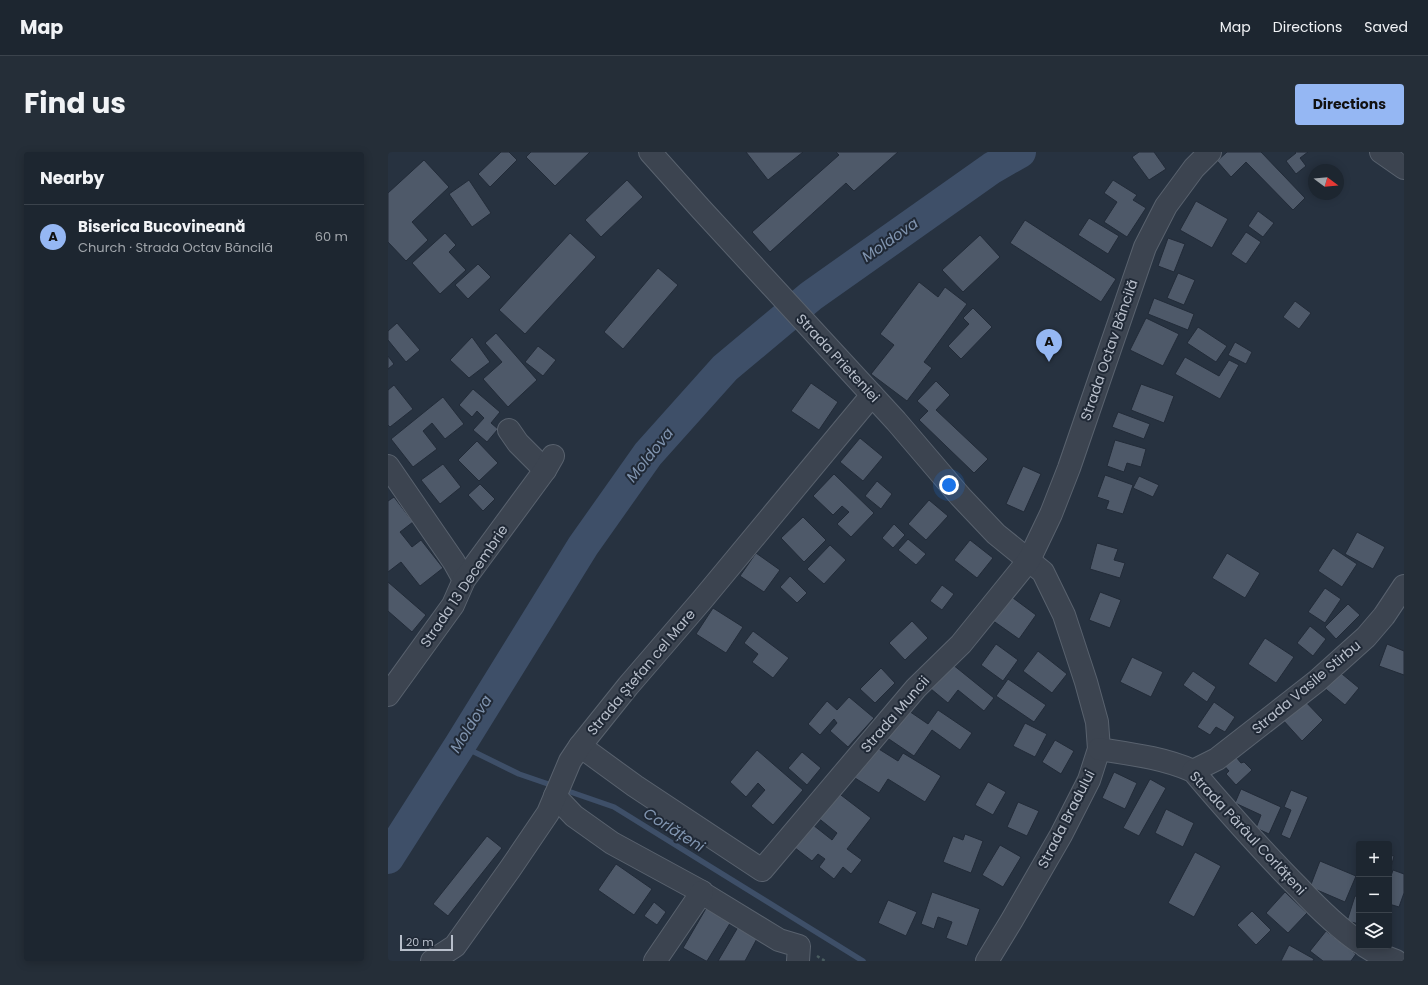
<!DOCTYPE html>
<html lang="en">
<head>
<meta charset="utf-8">
<style>
  :root { --surface:#1d2630; --page:#252e38; --text:#f1f3f6; --muted:#a0a5ab; --line:#3b434c; --accent:#95b7f3 }
  body { margin:0; font-family:Poppins,sans-serif; background:var(--page); color:var(--text) }
  .controls { position:absolute; right:12px; bottom:12px; display:grid; overflow:hidden; border-radius:4px; box-shadow:0 2px 10px #0003 }
  .controls button { width:36px; height:36px; display:grid; place-items:center; padding:0; border:0; border-bottom:1px solid var(--line); background:var(--surface); color:var(--text); font:20px sans-serif }
  .compass { position:absolute; left:920px; top:12px; width:36px; height:36px; border-radius:50%; background:var(--surface); box-shadow:0 2px 10px #0003; rotate:106deg }
  .scale { position:absolute; left:12px; bottom:10px; width:53px; box-sizing:border-box; padding-left:4px; border:2px solid #b8bfcb; border-top:0; font-size:11px; line-height:14px; white-space:nowrap; color:#b8bfcb; -webkit-text-stroke:3px #202936; paint-order:stroke }
  .you { position:absolute; left:561px; top:333px; width:14px; height:14px; margin:-10px; border:3px solid #fff; border-radius:50%; background:#1a73e8; box-shadow:0 0 0 6px #1a73e833 }
  .badge { display:grid; place-items:center; width:26px; height:26px; border-radius:50%; background:var(--accent); color:#111; font-size:13px; font-weight:700 }
  .pin { position:absolute; translate:-50% -33px; filter:drop-shadow(0 1px 2px #0008) }
  .pin::after { content:''; position:absolute; top:21px; width:14px; height:12px; background:inherit; clip-path:polygon(0 0,100% 0,50% 100%) }
  .list { margin:0; padding:0; list-style:none }
  h2 { display:flex; justify-content:space-between; align-items:center; height:52px; margin:0; padding:0 16px; font-size:17px }
  h2 small { font-size:13px; font-weight:400; color:var(--muted) }
  .list li { display:grid; grid-template-columns:26px 1fr auto; gap:12px; align-items:center; box-sizing:border-box; height:64px; padding:0 16px; border-top:1px solid var(--line) }
  .list b { display:block; font-size:15px; white-space:nowrap }
  .list p { margin:0; font-size:13px; white-space:nowrap; color:var(--muted) }
  .list em { font-size:13px; font-style:normal; color:var(--muted) }
  .icon { flex:none; width:22px; height:22px; fill:none; stroke:currentColor; stroke-width:2; stroke-linecap:round; stroke-linejoin:round }
  .map { position:relative; flex:none; width:1016px; height:809px; overflow:hidden; border-radius:4px }
  header { display:flex; align-items:center; gap:24px; box-sizing:border-box; height:56px; padding:0 20px; background:var(--surface); border-bottom:1px solid var(--line) }
  header strong { font-size:19px }
  nav { display:flex; gap:22px; margin-inline-start:auto; font-size:14px }
  .intro { display:flex; align-items:center; justify-content:space-between; box-sizing:border-box; height:96px; padding:0 24px }
  h1 { margin:0; font-size:28px }
  .button { padding:10px 18px; border-radius:4px; background:var(--accent); color:#111; font-size:14px; font-weight:700 }
  main { display:flex; gap:24px; padding:0 24px }
  aside { flex:1; background:var(--surface); border-radius:4px; box-shadow:0 2px 10px #0003 }
  .map>svg:first-child { display:block }
</style>
</head>
<body>
<header>
<strong>Map</strong>
<nav><a>Map</a><a>Directions</a><a>Saved</a></nav>
</header>
<div class="intro"><h1>Find us</h1><a class="button">Directions</a></div>
<main>
<aside>
<h2>Nearby<small></small></h2>
<ul class="list">
<li><span class="badge">A</span><div><b>Biserica Bucovineană</b><p>Church · Strada Octav Băncilă</p></div><em>60 m</em></li>
</ul>
</aside>
<div class="map">
<svg width="1016" height="809" viewBox="0 0 1016 809">
  <rect width="100%" height="100%" fill="#273240"/>
  <g fill="none" stroke-linecap="round" stroke-linejoin="round">
    <g stroke="#3e4f68" stroke-width="5.5">
      <polyline points="72,593 131,622 166,634"/>
      <polyline points="174,637 226,655 475,809"/>
    </g>
    <polyline stroke="#3e4f68" stroke-width="32" points="0,706 72,593 195,394 260,302 337,216 423,144 604,16 632,0"/>
  </g>
  <g fill="#4e5969" stroke="#222b38">
    <polygon points="113,0 121,0 129,8 102,35 90,22"/>
    <polygon points="143,0 202,0 167,34 138,5"/>
    <polygon points="358,0 415,0 380,28"/>
    <polygon points="448,0 510,0 466,39 458,31 382,100 364,80 451,3"/>
    <polygon points="751,0 766,0 778,17 761,28 744,5"/>
    <polygon points="839,0 873,0 917,46 905,58 858,10 843,25 829,9"/>
    <polygon points="907,0 920,0 912,6 918,14 908,22 898,9 908,1"/>
    <polygon points="36,8 61,35 24,70 40,88 18,109 0,90 0,41"/>
    <polygon points="81,28 103,61 84,75 61,42"/>
    <polygon points="239,28 255,45 213,85 197,68"/>
    <polygon points="725,28 749,43 745,48 758,56 739,85 716,70 729,50 716,41"/>
    <polygon points="808,49 840,67 824,96 792,78"/>
    <polygon points="870,59 886,71 875,85 860,74"/>
    <polygon points="701,66 731,84 720,102 690,83"/>
    <polygon points="637,68 728,127 713,150 622,91"/>
    <polygon points="858,80 873,90 858,112 843,102"/>
    <polygon points="57,81 68,93 61,100 78,118 52,142 24,111"/>
    <polygon points="182,81 208,105 137,182 111,158"/>
    <polygon points="592,83 612,105 575,140 554,118"/>
    <polygon points="780,86 797,92 786,120 770,114"/>
    <polygon points="90,112 103,125 80,147 67,133"/>
    <polygon points="270,116 290,133 235,197 216,180"/>
    <polygon points="790,121 807,128 796,153 779,146"/>
    <polygon points="531,130 550,145 557,135 579,152 536,210 544,216 519,249 483,222 506,193 492,182"/>
    <polygon points="766,146 806,162 800,178 760,162"/>
    <polygon points="907,149 923,161 911,177 895,165"/>
    <polygon points="585,156 604,175 573,207 560,194 581,172 575,166"/>
    <polygon points="758,166 791,182 775,214 742,198"/>
    <polygon points="9,171 32,198 18,210 0,188 0,179"/>
    <polygon points="810,175 839,194 828,210 799,191"/>
    <polygon points="108,181 149,228 120,255 95,227 114,210 97,191"/>
    <polygon points="84,185 102,210 81,226 62,208"/>
    <polygon points="847,190 864,200 858,212 840,203"/>
    <polygon points="150,194 168,208 155,224 137,210"/>
    <polygon points="0,204 6,212 0,217"/>
    <polygon points="797,205 831,224 841,208 851,213 832,247 787,222"/>
    <polygon points="548,229 562,243 548,258 600,307 586,321 531,268 540,259 529,249"/>
    <polygon points="423,231 450,250 431,278 403,259"/>
    <polygon points="753,232 786,244 776,271 743,258"/>
    <polygon points="6,233 25,257 2,275 0,273 0,238"/>
    <polygon points="85,237 112,260 103,271 110,277 99,290 85,278 96,266 89,259 84,265 71,253"/>
    <polygon points="55,245 76,272 57,287 44,271 35,279 49,297 25,315 3,287"/>
    <polygon points="730,260 762,272 756,287 724,275"/>
    <polygon points="472,286 495,305 475,329 452,310"/>
    <polygon points="727,288 758,297 753,315 739,311 736,320 719,314"/>
    <polygon points="89,289 110,311 91,329 70,308"/>
    <polygon points="55,312 73,335 52,352 33,328"/>
    <polygon points="635,314 653,322 636,360 618,352"/>
    <polygon points="446,322 486,361 463,385 449,372 461,360 454,354 445,363 425,344"/>
    <polygon points="717,323 745,333 735,362 718,357 721,349 709,345"/>
    <polygon points="751,324 771,333 765,345 745,336"/>
    <polygon points="489,329 504,342 493,357 477,344"/>
    <polygon points="92,332 107,347 95,359 80,343"/>
    <polygon points="6,345 25,370 12,380 24,395 33,388 55,416 32,434 13,410 0,420 0,349"/>
    <polygon points="541,348 560,364 538,388 520,372"/>
    <polygon points="415,365 438,388 416,410 393,386"/>
    <polygon points="506,372 517,383 505,396 494,386"/>
    <polygon points="969,380 997,395 985,417 957,402"/>
    <polygon points="520,387 538,402 528,413 510,398"/>
    <polygon points="582,388 605,406 589,426 566,408"/>
    <polygon points="709,391 730,397 726,408 737,411 732,426 702,417"/>
    <polygon points="442,393 458,408 436,432 419,417"/>
    <polygon points="945,396 969,412 954,435 930,419"/>
    <polygon points="368,401 392,418 376,440 352,424"/>
    <polygon points="839,401 872,421 857,446 824,426"/>
    <polygon points="402,424 419,441 409,451 392,435"/>
    <polygon points="0,430 38,463 24,480 0,459"/>
    <polygon points="554,433 566,442 554,458 542,449"/>
    <polygon points="937,436 953,447 937,471 920,460"/>
    <polygon points="712,440 733,448 722,476 701,468"/>
    <polygon points="621,443 648,463 631,487 604,468"/>
    <polygon points="960,452 972,463 948,487 937,475"/>
    <polygon points="325,456 355,475 338,501 308,482"/>
    <polygon points="524,469 540,486 517,508 501,491"/>
    <polygon points="922,474 938,487 925,504 909,491"/>
    <polygon points="365,479 401,506 385,526 364,510 370,502 356,491"/>
    <polygon points="877,486 906,505 888,531 860,512"/>
    <polygon points="608,492 630,508 615,529 593,513"/>
    <polygon points="999,492 1016,499 1016,523 991,514"/>
    <polygon points="650,499 679,522 664,541 635,519"/>
    <polygon points="744,505 775,520 763,545 732,530"/>
    <polygon points="564,512 606,546 596,559 570,538 560,551 543,537"/>
    <polygon points="493,516 507,531 487,551 472,537"/>
    <polygon points="948,517 971,536 957,553 934,534"/>
    <polygon points="805,519 828,535 819,550 795,533"/>
    <polygon points="620,527 658,553 646,570 608,544"/>
    <polygon points="461,545 486,566 460,595 442,579 449,571 446,567 432,583 420,572 439,549 449,558"/>
    <polygon points="915,547 935,568 914,589 894,567"/>
    <polygon points="826,550 847,565 837,580 828,575 822,583 809,575"/>
    <polygon points="515,555 540,572 550,558 584,581 572,598 544,578 526,604 495,583"/>
    <polygon points="637,571 659,582 647,605 625,594"/>
    <polygon points="667,588 686,599 673,622 654,610"/>
    <polygon points="486,594 510,609 515,601 553,624 537,650 500,627 491,641 467,626"/>
    <polygon points="369,598 415,638 385,673 363,654 377,638 370,631 358,645 342,630"/>
    <polygon points="414,600 433,616 419,633 400,616"/>
    <polygon points="848,605 853,611 856,610 864,618 848,633 838,622 841,619 832,609"/>
    <polygon points="726,620 749,631 737,657 714,646"/>
    <polygon points="762,627 778,636 751,684 735,676"/>
    <polygon points="600,630 618,640 605,663 587,653"/>
    <polygon points="853,637 893,655 881,682 868,676 873,663 847,651"/>
    <polygon points="903,638 920,645 902,687 893,683 903,658 896,655"/>
    <polygon points="449,640 483,666 459,697 474,708 463,722 455,715 446,727 431,715 437,707 430,702 424,709 402,692 420,669 444,688 449,681 429,665"/>
    <polygon points="630,650 651,659 639,684 619,675"/>
    <polygon points="778,657 806,671 795,695 767,681"/>
    <polygon points="577,682 595,689 583,721 555,710 565,684 575,688"/>
    <polygon points="99,684 114,696 60,764 45,752"/>
    <polygon points="612,693 633,705 615,735 594,723"/>
    <polygon points="807,700 833,714 806,765 780,751"/>
    <polygon points="1001,703 1006,704 1001,723"/>
    <polygon points="932,709 968,724 957,750 922,735"/>
    <polygon points="228,712 264,737 246,763 210,738"/>
    <polygon points="1005,718 1016,722 1016,741 1011,755 1001,752 1001,730"/>
    <polygon points="544,740 592,757 579,794 558,786 564,770 550,765 546,777 533,772"/>
    <polygon points="897,740 919,761 900,781 878,761"/>
    <polygon points="967,744 971,745 971,772 959,769"/>
    <polygon points="500,748 529,760 518,784 490,771"/>
    <polygon points="266,750 278,760 269,773 256,764"/>
    <polygon points="320,753 344,768 319,809 318,809 295,796"/>
    <polygon points="864,759 883,778 868,793 849,773"/>
    <polygon points="353,770 372,781 357,809 330,809"/>
    <polygon points="938,779 968,802 963,809 935,809 922,799"/>
    <polygon points="901,793 926,807 925,809 893,809"/>
  </g>
  <g fill="none" stroke-linecap="round" stroke-linejoin="round">
    <g stroke="#59626e" stroke-width="24">
      <g id="minor">
        <polyline points="262,0 312,56 508,269 572,344 608,382 655,420 676,463 698,530 709,570 711,597 701,628 673,683 624,768 599,809"/>
        <polyline points="993,0 1016,16"/>
        <polyline points="121,278 130,291 157,318"/>
        <polyline points="0,314 66,410 76,428"/>
        <polyline points="0,543 65,453 76,428 157,318 165,304"/>
        <polyline points="192,594 247,634 374,718 528,536 573,492 641,408 663,362 681,316 757,95 778,54 806,16 822,0"/>
        <path d="M711 597C743 602 776 606 805 619 839 659 874 699 912 737 930 756 949 775 971 790"/>
        <polyline points="805,619 829,607 929,529 978,485 996,464 1016,434"/>
        <polyline points="167,644 186,664 224,691 314,740 314,741 391,788 411,794 410,809"/>
        <polyline points="977,794 990,802 1008,809"/>
        <polyline points="44,809 67,794 122,717 160,661 182,609 192,594 240,534 314,448 484,243"/>
        <polyline points="267,809 314,740"/>
      </g>
    </g>
    <polyline stroke="#4a5d60" stroke-width="2.5" stroke-dasharray="3 3" stroke-linecap="butt" points="429,804 437,809"/>
    <use href="#minor" stroke="#3c4450" stroke-width="22"/>
  </g>
  <g text-anchor="middle" stroke-width="4" stroke-linejoin="round" paint-order="stroke">
    <g font-size="14" fill="#b8bfcb" stroke="#202936">
      <text transform="translate(721 198) rotate(-71)" y="5">Strada Octav Băncilă</text>
      <text transform="translate(450 206) rotate(47)" y="5">Strada Prieteniei</text>
      <text transform="translate(76 434) rotate(-56)" y="5">Strada 13 Decembrie</text>
      <text transform="translate(253 520) rotate(-50)" y="5">Strada Ștefan cel Mare</text>
      <text transform="translate(918 535) rotate(-40)" y="5">Strada Vasile Stirbu</text>
      <text transform="translate(507 562) rotate(-49)" y="5">Strada Muncii</text>
      <text transform="translate(678 667) rotate(-63)" y="5">Strada Bradului</text>
      <text transform="translate(860 681) rotate(47)" y="5">Strada Pârâul Corlățeni</text>
    </g>
    <g font-size="15" font-style="italic" fill="#8195b0" stroke="#202936">
      <text transform="translate(502 88) rotate(-35)" y="5">Moldova</text>
      <text transform="translate(262 303) rotate(-51)" y="5">Moldova</text>
      <text transform="translate(83 572) rotate(-58)" y="5">Moldova</text>
      <text transform="translate(286 678) rotate(32)" y="5">Corlățeni</text>
    </g>
  </g>
</svg>
<div class="controls">
<button>+</button>
<button>−</button>
<button><svg class="icon" aria-label="layers" viewBox="0 0 24 24"><path d="M12 4l9 5-9 5-9-5zM3 14l9 5 9-5"/></svg></button>
</div>
<svg class="compass" viewBox="-18 -18 36 36"><path d="M0-13l5 13h-10z" fill="#e53935"/><path d="M0 13l5-13h-10z" fill="#a0a5ab"/></svg>
<div class="scale">20 m</div>
<div class="you"></div>
<div class="pin badge" style="left:661px;top:210px">A</div>
</div>
</main>
</body>
</html>
